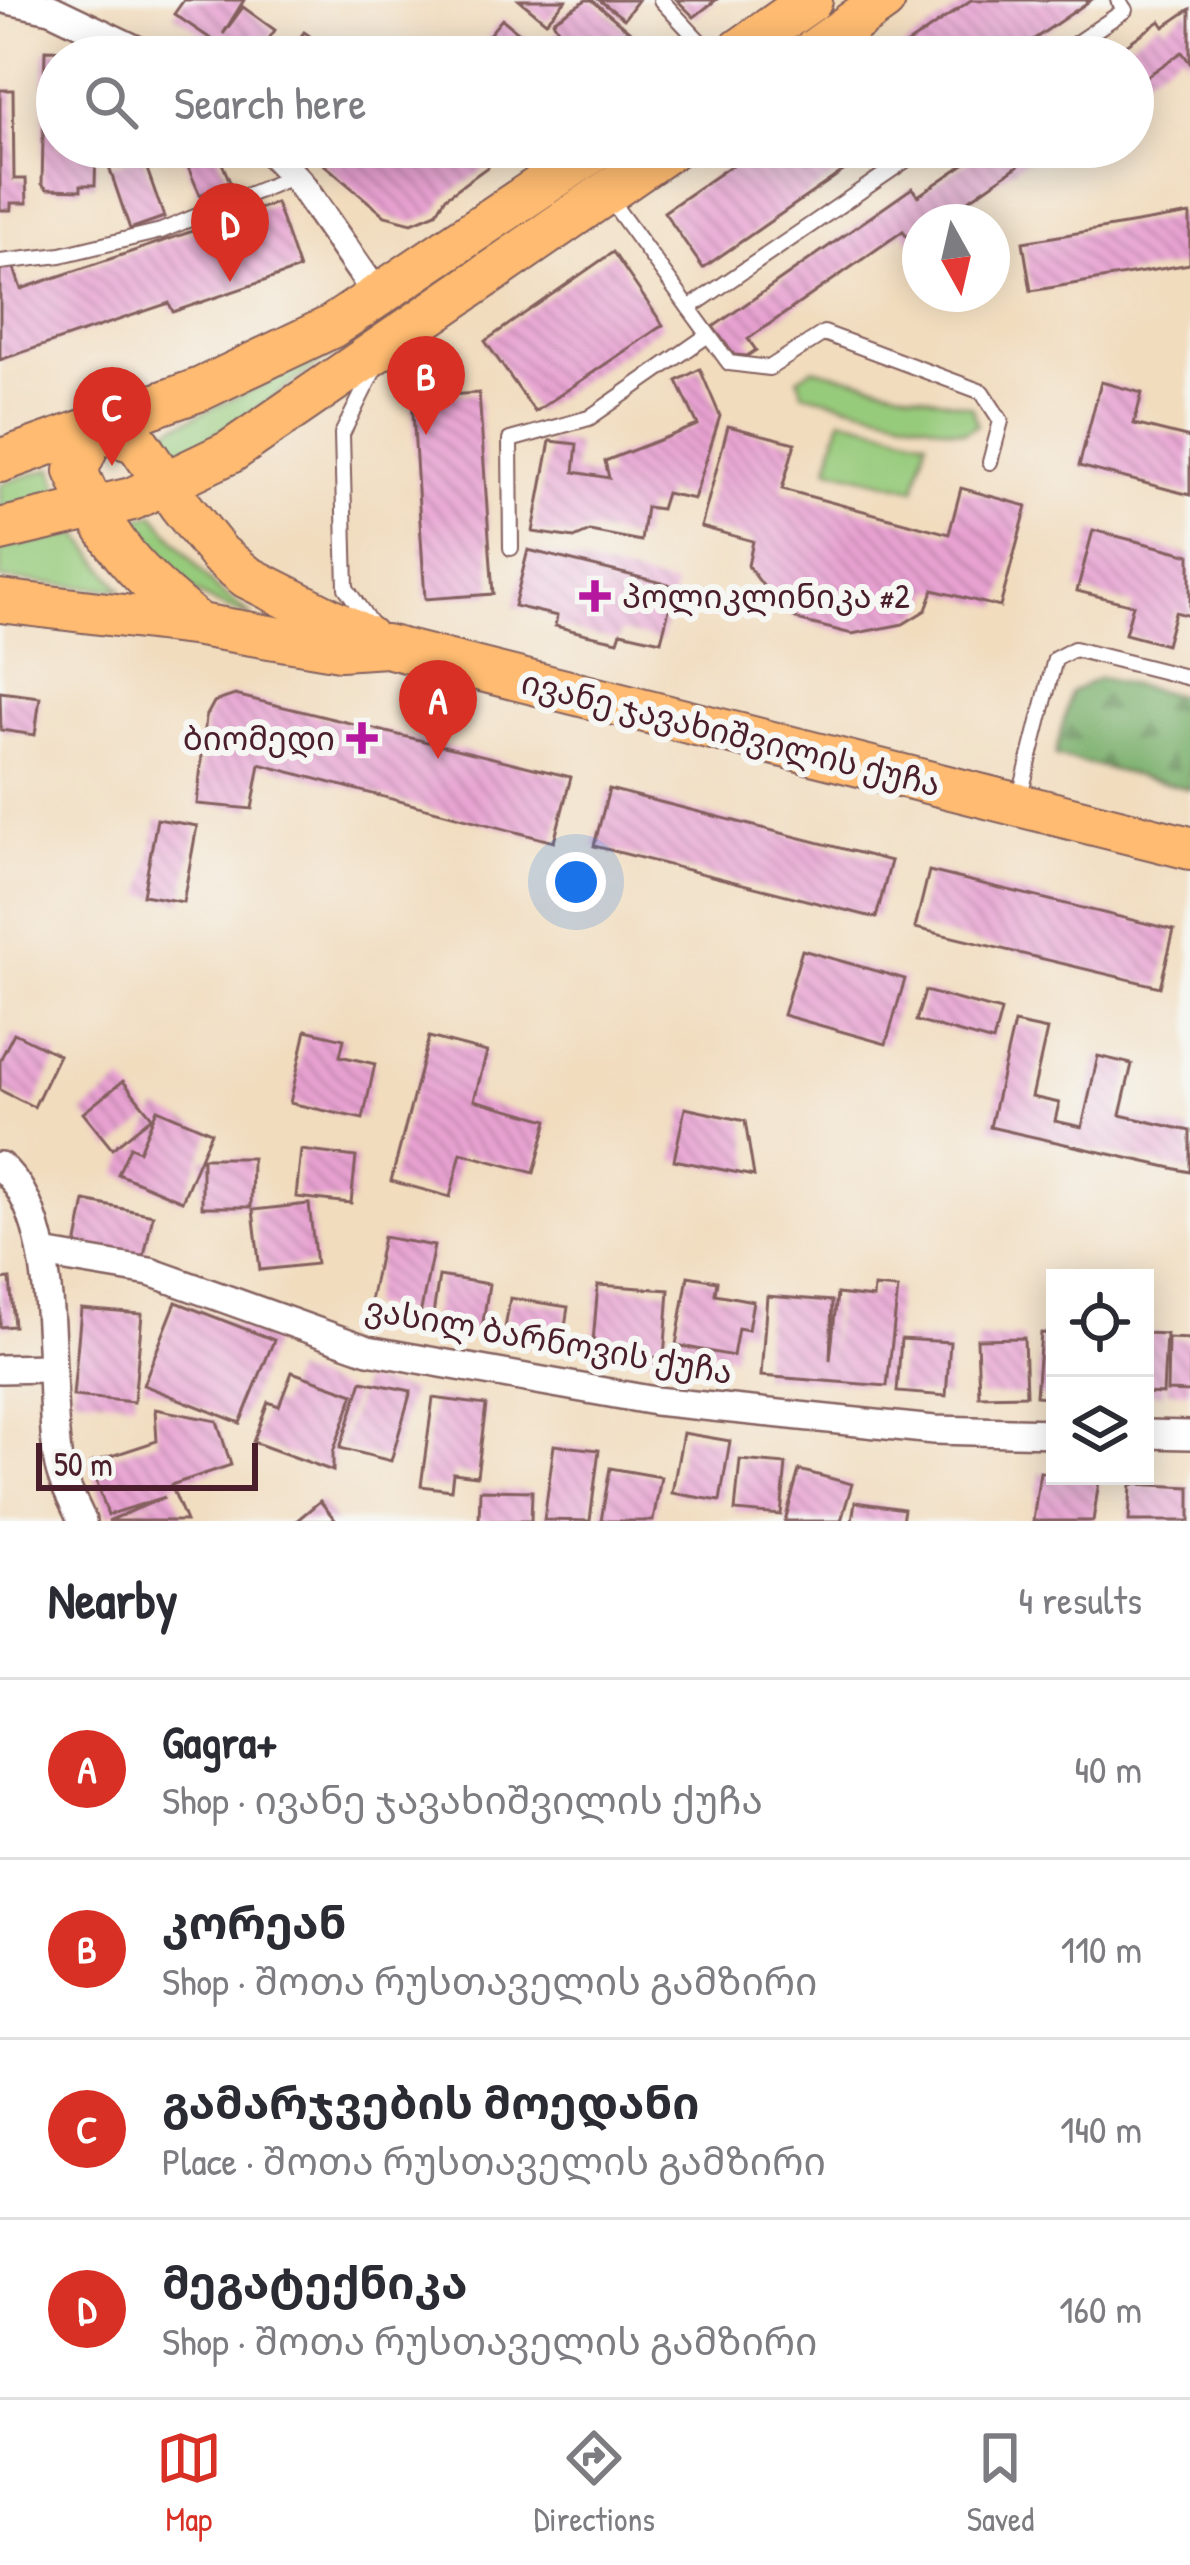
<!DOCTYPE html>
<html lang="en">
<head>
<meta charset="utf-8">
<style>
  :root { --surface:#fff; --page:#f7f7f7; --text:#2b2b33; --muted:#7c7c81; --line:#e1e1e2; --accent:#d93025 }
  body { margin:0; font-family:"Patrick Hand","Noto Sans Georgian",sans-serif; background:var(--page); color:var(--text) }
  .controls { position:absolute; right:36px; bottom:36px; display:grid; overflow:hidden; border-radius:0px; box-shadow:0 6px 30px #0003 }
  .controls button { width:108px; height:108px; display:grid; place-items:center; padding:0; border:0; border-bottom:3px solid var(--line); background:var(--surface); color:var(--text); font:60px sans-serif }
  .compass { position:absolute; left:902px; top:204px; width:108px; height:108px; border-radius:50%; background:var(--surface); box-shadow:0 6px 30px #0003; rotate:172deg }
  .scale { position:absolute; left:36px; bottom:30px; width:222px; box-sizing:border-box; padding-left:12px; border:6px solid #4a1f2b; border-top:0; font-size:33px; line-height:42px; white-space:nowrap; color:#4a1f2b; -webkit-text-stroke:9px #f6f6f2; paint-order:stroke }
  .you { position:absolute; left:576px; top:882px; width:42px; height:42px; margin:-30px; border:9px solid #fff; border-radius:50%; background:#1a73e8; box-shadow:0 0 0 18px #1a73e833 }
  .badge { display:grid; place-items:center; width:78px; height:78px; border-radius:50%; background:var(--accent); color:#fff; font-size:39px; font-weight:700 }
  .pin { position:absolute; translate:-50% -99px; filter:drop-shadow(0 3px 6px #0008) }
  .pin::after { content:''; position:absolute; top:63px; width:42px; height:36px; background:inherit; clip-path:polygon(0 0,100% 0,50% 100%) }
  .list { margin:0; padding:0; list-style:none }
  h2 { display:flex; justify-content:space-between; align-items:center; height:156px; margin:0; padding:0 48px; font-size:51px }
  h2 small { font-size:39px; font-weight:400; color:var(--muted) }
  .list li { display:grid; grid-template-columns:78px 1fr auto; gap:36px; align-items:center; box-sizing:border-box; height:180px; padding:0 48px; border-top:3px solid var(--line) }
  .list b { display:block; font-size:45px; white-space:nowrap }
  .list p { margin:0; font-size:39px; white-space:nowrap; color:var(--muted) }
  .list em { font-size:39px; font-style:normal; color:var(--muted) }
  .icon { flex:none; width:66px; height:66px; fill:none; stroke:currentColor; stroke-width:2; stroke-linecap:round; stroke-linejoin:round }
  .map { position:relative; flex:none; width:1190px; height:1521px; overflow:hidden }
  .search { position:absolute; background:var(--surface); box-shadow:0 6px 30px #0003; left:36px; right:36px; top:36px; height:132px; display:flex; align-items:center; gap:30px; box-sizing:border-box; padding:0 42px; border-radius:66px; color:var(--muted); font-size:45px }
  .sheet { height:876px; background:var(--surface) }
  nav { display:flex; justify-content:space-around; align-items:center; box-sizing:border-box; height:168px; border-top:3px solid var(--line); background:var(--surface); font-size:33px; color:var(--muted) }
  nav a { display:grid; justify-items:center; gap:6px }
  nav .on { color:var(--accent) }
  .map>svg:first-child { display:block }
</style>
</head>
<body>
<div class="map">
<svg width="1190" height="1521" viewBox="0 0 1190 1521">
  <defs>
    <pattern id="forest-firs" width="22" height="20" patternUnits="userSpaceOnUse" patternTransform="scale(3)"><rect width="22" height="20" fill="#79af6b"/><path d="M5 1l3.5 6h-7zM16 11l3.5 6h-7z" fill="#658e58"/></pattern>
    <pattern id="building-back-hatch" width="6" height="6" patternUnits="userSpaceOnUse" patternTransform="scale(3)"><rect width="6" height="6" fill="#e8a2d2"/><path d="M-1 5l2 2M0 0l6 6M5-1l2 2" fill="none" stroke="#be83ab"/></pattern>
  </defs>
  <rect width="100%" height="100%" fill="#f6f6f2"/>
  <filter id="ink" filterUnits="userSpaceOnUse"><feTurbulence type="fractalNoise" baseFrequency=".00833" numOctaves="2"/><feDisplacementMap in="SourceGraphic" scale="24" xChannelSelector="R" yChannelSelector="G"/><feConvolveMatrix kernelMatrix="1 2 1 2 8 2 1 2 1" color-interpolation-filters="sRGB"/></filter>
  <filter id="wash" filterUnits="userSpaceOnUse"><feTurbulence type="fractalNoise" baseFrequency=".004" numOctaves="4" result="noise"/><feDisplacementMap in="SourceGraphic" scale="48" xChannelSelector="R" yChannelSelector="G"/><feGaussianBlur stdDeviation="2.7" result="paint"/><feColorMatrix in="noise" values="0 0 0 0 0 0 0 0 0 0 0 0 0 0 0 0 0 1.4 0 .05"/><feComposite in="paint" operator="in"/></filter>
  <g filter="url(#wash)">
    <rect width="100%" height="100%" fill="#f1dcbe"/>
    <g fill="#97cb7b" stroke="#707553" stroke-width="3">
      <polygon points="337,350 258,409 174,460 160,433"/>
      <polygon points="812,368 972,407 977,425 964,432 803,393 798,378"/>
      <polygon points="841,418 927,439 915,489 828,468"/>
      <polygon points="53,468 60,497 0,509 0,484"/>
      <path d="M154 514 214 587 253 617C187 597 168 574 125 523Z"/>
      <polygon points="79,534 121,590 0,579 0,549"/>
    </g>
    <polygon fill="url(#forest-firs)" stroke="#62674b" stroke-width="3" points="1100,678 1190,698 1190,789 1055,756 1071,692"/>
    <g id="blocks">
      <g fill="url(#building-back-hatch)">
        <polygon points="184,0 244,0 223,34 243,7 275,30 256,57 213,57 209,54 217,43 174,14"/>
        <polygon points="519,0 566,0 546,22"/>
        <polygon points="586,0 592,0 654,52 647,57 554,57 543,44 559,31 553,21"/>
        <polygon points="599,0 638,0 624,19"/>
        <polygon points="677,0 716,0 694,17"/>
        <polygon points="971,0 1091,0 1008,57 889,57"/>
        <polygon points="1190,9 1190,63 1182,52 1133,86 1133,57 1109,57 1160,21 1164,27"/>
        <polygon points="502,19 549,57 512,57 487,37"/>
        <polygon points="304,32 331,51 327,57 286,57"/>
        <polygon points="45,50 84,51 84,57 57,57 57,147 96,147 95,185 81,185 81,190 47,189 42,184"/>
        <polygon points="0,90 13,90 14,179 26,179 27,203 11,203 11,210 0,210"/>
        <polygon points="215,147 230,182 200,195 184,158"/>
        <polygon points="321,147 515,147 446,197 436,213 412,223 385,216 320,161"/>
        <polygon points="758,147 878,147 703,268 664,212"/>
        <polygon points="989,147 1045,147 937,222 920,222 920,234 909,241 903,231 748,339 756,350 747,356 734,355 713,327 912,188 918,196"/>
        <polygon points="142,155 164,217 130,229 109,167"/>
        <polygon points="276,203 299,269 173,312 169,303 0,360 0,266 12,262 21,289"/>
        <polygon points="1190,214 1190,264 1031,291 1023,242"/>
        <polygon points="613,252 663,325 535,412 485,341"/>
        <polygon points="700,369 720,416 694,499 666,493 661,509 646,507 641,541 590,531 574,538 533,532 550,441 577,444 574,472 609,478 605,461 698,425 677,381"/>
        <polygon points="1101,382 1142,393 1134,424 1190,438 1190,495 1079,466"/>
        <polygon points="479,393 493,594 425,599 412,397"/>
        <polygon points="728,426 795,443 782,489 949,534 961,488 1027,506 1000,607 933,590 926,610 903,624 852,634 801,621 779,607 748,566 753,541 701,527"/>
        <polygon points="1093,530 1190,555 1190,616 1175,612 1166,645 1125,634 1133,605 1077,591"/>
        <polygon points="528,550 675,586 661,641 621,632 618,641 586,634 555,626 557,616 514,606"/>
        <polygon points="0,692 40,697 35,735 1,730"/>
        <polygon points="235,695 571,777 554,842 260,764 252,809 197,804 206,717 214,702"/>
        <polygon points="609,789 891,861 876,918 594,846"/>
        <polygon points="157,819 197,826 183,902 143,895"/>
        <polygon points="929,871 1174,930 1160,987 915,928"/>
        <polygon points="802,950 905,979 886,1044 783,1015"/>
        <polygon points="925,991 1001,1011 993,1042 916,1021"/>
        <polygon points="1014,1023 1047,1030 1032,1097 1059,1103 1055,1121 1082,1127 1098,1056 1132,1064 1120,1115 1190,1131 1190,1172 990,1127"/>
        <polygon points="306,1030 344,1039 340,1056 375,1064 363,1119 290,1103"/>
        <polygon points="14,1033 59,1055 34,1107 0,1090 0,1060"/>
        <polygon points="429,1037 487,1052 474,1100 548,1120 534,1173 461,1153 450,1197 391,1181"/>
        <polygon points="123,1081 152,1117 112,1149 83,1113"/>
        <polygon points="685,1108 745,1121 754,1176 674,1160"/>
        <polygon points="157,1109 211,1132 182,1201 118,1174 130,1147 139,1151"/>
        <polygon points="301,1150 356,1157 351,1203 296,1197"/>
        <polygon points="202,1158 252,1158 251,1207 202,1207"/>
        <polygon points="85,1201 153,1215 143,1261 76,1247"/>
        <polygon points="309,1204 316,1264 260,1270 253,1210"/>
        <polygon points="383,1237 434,1246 420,1315 369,1306"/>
        <polygon points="439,1276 489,1284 481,1335 431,1327"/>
        <polygon points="688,1276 717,1281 715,1294 753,1301 748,1330 738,1328 733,1356 676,1345"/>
        <polygon points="10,1279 14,1326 0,1327 0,1280"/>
        <polygon points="598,1285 669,1290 664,1358 592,1353"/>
        <polygon points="874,1287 898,1289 887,1386 761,1376 767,1296 832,1301 830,1360 837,1294 873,1298"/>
        <polygon points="510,1298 568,1307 561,1351 503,1341"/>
        <polygon points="176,1302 274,1340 240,1423 143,1385"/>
        <polygon points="81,1309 142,1314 134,1402 73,1396"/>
        <polygon points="1041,1333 1055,1334 1055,1398 1036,1396"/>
        <polygon points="1145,1333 1166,1334 1163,1394 1145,1393"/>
        <polygon points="1024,1338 1026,1395 979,1396 977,1339"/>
        <polygon points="1168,1338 1190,1339 1190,1392 1167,1391"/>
        <polygon points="901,1339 950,1342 946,1396 897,1392"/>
        <polygon points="292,1372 354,1394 333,1452 333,1471 253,1442 268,1402 279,1406"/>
        <polygon points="362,1381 411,1391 391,1461 340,1448"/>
        <polygon points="433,1398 486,1405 477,1476 453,1473 451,1490 421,1486"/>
        <polygon points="155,1409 217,1421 231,1465 171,1485 186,1521 108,1521 165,1497 108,1515 90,1463 157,1441"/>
        <polygon points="683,1433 730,1441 720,1501 672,1493"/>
        <polygon points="554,1445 599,1450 590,1521 544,1520"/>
        <polygon points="740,1460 786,1464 781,1515 735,1511"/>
        <polygon points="610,1468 661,1477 653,1521 601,1521"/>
        <polygon points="799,1470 852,1484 841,1521 785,1521"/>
        <polygon points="1040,1472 1099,1481 1093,1521 1033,1521"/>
        <polygon points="1131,1484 1190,1487 1190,1521 1129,1521"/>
        <polygon points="480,1490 532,1491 531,1521 479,1521"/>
        <polygon points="320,1501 336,1521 296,1521 307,1512"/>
        <polygon points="855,1502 904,1509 902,1521 852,1521"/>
      </g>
    </g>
  </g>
  <g filter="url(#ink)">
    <use href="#blocks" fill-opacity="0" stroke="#84615e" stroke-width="3"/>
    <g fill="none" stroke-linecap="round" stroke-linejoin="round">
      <g stroke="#84615e" stroke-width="18">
        <g id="lane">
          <polyline points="661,0 714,57"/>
          <polyline points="1056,57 1125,10 1118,0"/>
          <polyline points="608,197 729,363 769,368 824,333 982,392 1001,421 990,462"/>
          <polyline points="0,262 61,255 161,231 294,176"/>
          <polyline points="689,308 925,147"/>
          <polyline points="511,548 510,440 589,418 708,335"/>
          <polyline points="373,627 346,588 342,434 376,366"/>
          <polyline points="1019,800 1055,659 1074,649 1190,678"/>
        </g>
      </g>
      <g stroke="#84615e" stroke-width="32">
        <g id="street">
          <polyline points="8,0 51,9 151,57"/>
          <polyline points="266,147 299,182 380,299"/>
          <path d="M0 1166C65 1219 45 1382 58 1461 61 1481 74 1502 82 1521"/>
          <polyline points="43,1254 150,1272 368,1350 655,1401 934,1430 1055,1433"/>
          <polyline points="0,1369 48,1368"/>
          <polyline points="1145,1434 1190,1435"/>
        </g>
      </g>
      <g stroke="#84615e" stroke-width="46">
        <g id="primary">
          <polyline points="730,57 811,0"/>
          <polyline points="805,57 884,0"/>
          <polyline points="95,429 137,442 180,505 219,554 247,577 366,637"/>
          <path d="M95 429 76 471C107 543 137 575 197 623"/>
          <polyline points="0,461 201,389 331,327 599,147"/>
          <polyline points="0,530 132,499 230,452 673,147"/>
          <polyline points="0,601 199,625 340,649 386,646 1190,848"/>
        </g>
      </g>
      <use href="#lane" stroke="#fff" stroke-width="14"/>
      <use href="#street" stroke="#fff" stroke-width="27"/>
      <use href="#primary" stroke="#febb71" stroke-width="42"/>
    </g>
  </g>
  <g fill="#b5179e" stroke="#f6f6f2" stroke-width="4.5">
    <path d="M589 578h12v12h12v12h-12v12h-12v-12h-12v-12h12z"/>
    <path d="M356 720h12v12h12v12h-12v12h-12v-12h-12v-12h12z"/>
  </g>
  <g text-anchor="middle" stroke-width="12" stroke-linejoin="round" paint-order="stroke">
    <g font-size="33" fill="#4a1f2b" stroke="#f6f6f2" text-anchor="start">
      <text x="622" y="608">პოლიკლინიკა #2</text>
      <text x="335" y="750" text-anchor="end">ბიომედი</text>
    </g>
    <g font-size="33" fill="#4a1f2b" stroke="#f6f6f2">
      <text transform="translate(731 733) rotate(14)" y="12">ივანე ჯავახიშვილის ქუჩა</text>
      <text transform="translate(549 1340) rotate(10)" y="12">ვასილ ბარნოვის ქუჩა</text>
    </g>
  </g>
</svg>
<div class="controls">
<button><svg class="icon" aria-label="locate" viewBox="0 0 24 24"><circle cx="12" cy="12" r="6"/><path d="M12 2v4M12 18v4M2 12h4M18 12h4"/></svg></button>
<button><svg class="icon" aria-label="layers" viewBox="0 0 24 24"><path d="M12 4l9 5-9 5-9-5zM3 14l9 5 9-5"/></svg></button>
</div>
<svg class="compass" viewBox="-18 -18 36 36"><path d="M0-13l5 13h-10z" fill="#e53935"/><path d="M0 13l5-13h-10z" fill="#7c7c81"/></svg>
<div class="scale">50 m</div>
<div class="you"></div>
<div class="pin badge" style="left:438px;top:759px">A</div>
<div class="pin badge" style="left:426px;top:435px">B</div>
<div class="pin badge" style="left:112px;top:466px">C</div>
<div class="pin badge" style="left:230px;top:282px">D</div>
<div class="search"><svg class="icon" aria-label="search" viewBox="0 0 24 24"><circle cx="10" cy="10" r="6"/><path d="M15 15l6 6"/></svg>Search here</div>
</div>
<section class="sheet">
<h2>Nearby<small>4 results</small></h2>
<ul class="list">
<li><span class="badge">A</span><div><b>Gagra+</b><p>Shop · ივანე ჯავახიშვილის ქუჩა</p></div><em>40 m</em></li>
<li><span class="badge">B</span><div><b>კორეან</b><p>Shop · შოთა რუსთაველის გამზირი</p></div><em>110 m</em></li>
<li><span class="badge">C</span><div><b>გამარჯვების მოედანი</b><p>Place · შოთა რუსთაველის გამზირი</p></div><em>140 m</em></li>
<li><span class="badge">D</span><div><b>მეგატექნიკა</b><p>Shop · შოთა რუსთაველის გამზირი</p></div><em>160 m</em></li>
</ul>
</section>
<nav>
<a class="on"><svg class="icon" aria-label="map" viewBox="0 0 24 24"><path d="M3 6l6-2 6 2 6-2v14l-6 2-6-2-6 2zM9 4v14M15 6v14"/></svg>Map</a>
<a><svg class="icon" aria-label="directions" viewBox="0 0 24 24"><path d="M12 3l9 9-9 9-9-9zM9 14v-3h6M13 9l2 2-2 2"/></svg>Directions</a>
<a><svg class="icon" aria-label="saved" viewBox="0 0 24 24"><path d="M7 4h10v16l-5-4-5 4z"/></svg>Saved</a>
</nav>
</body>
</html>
